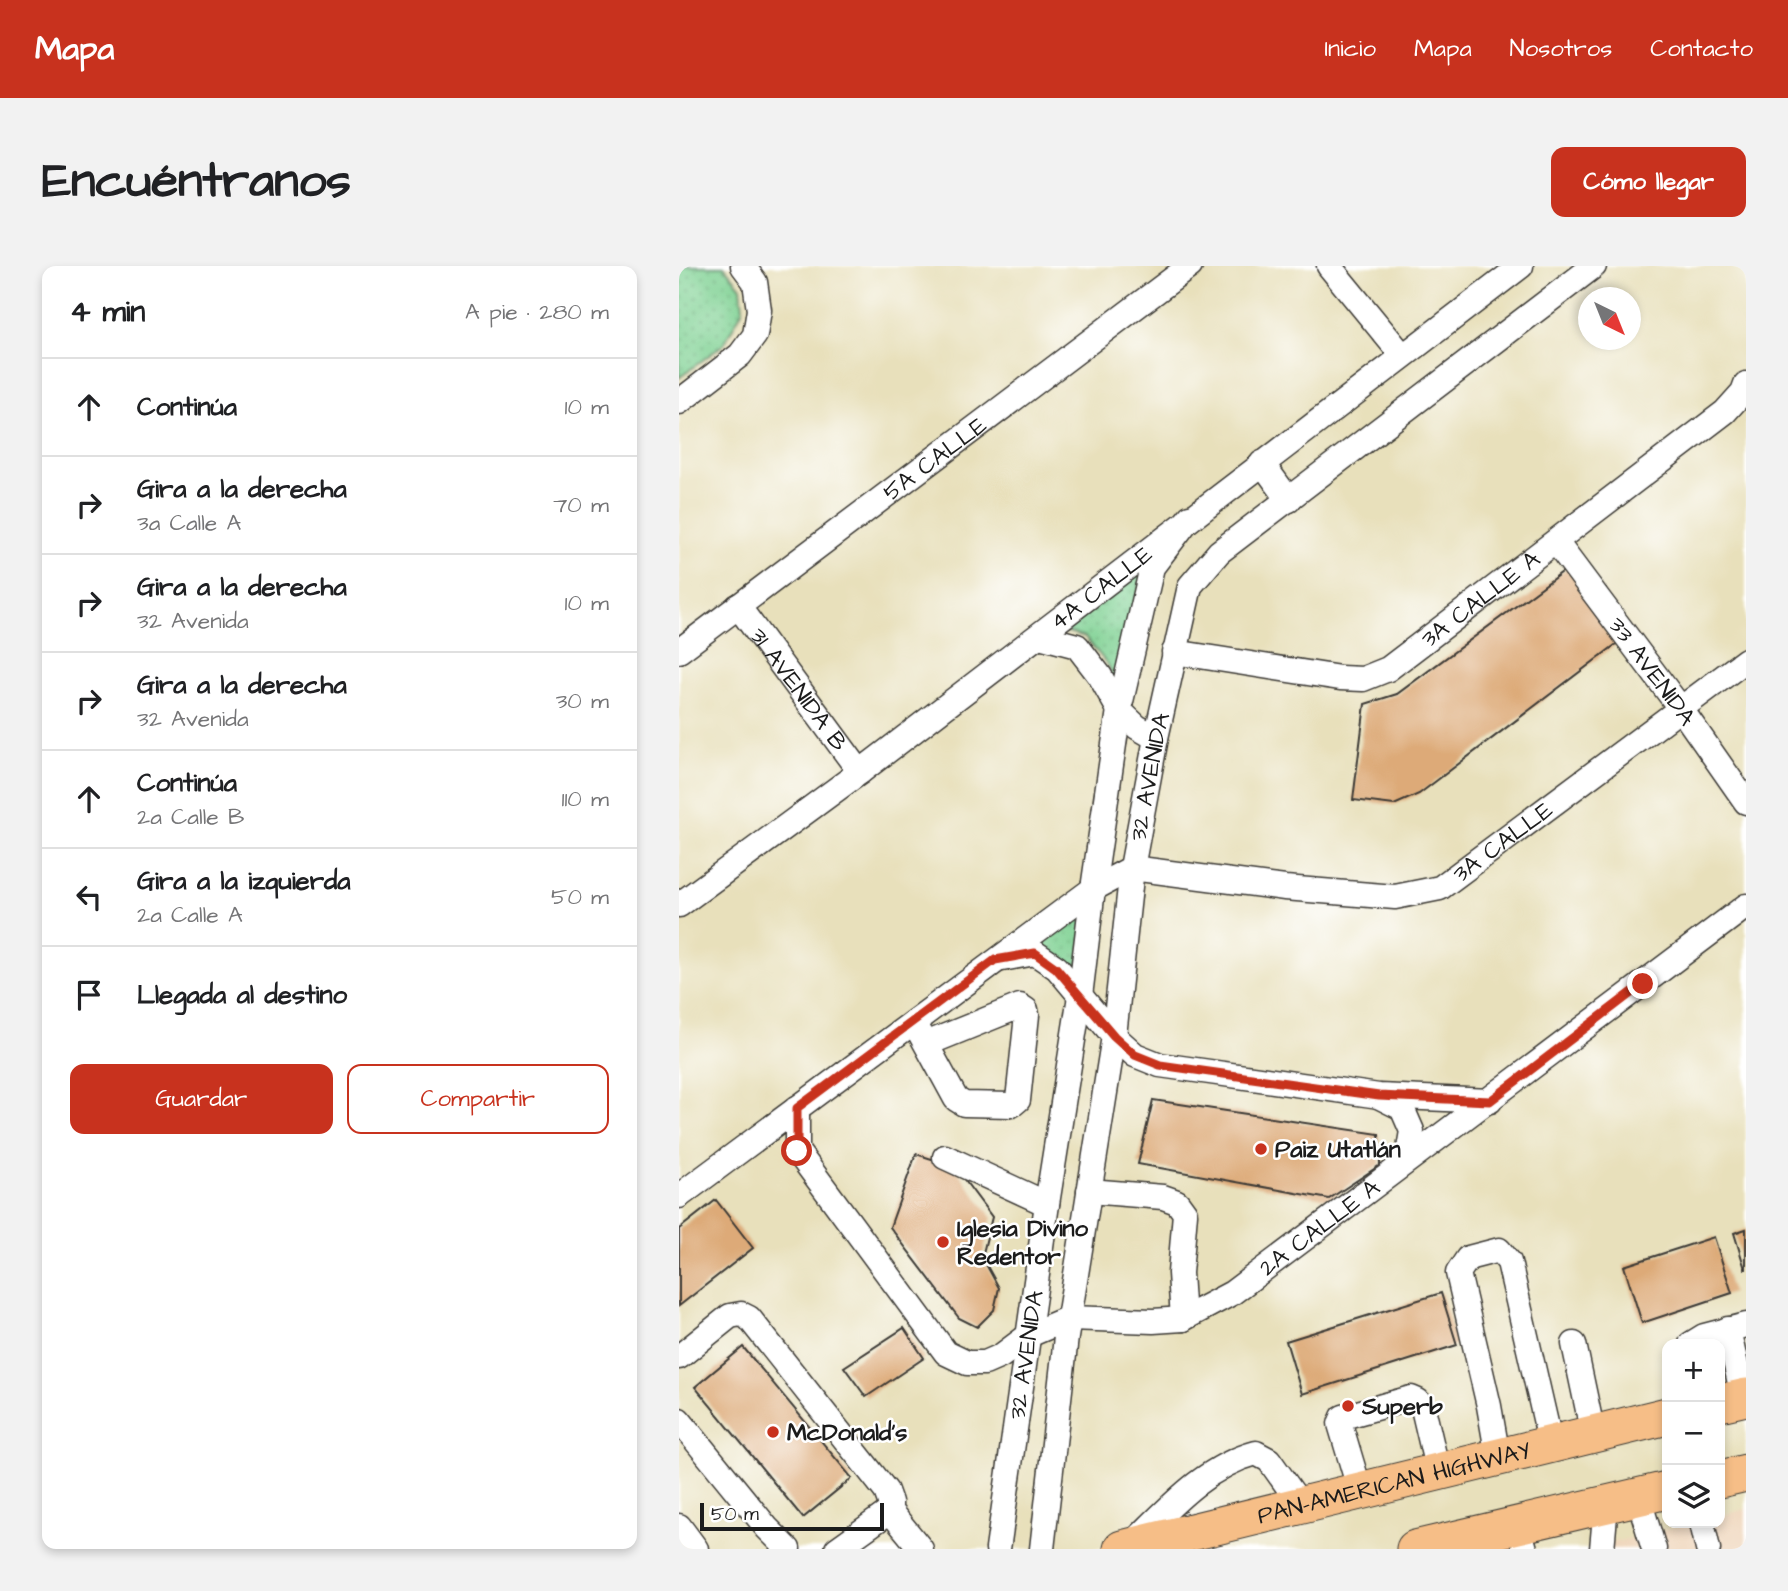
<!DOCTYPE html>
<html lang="es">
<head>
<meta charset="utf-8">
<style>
  :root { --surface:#fff; --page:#f2f2f2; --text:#202124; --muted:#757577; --line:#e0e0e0; --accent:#c8321e }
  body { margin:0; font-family:"Architects Daughter",sans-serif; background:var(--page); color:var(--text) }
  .controls { position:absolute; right:21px; bottom:21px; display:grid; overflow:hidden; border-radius:14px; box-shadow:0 4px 10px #0003 }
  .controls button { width:63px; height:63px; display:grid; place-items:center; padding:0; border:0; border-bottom:2px solid var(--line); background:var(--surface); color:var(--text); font:35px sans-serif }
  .compass { position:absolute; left:899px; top:21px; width:63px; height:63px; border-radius:50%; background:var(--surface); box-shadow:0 4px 10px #0003; rotate:137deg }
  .scale { position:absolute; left:21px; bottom:18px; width:184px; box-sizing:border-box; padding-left:7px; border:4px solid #1c1c1c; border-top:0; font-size:19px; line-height:24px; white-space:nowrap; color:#1c1c1c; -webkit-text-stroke:5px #fff; paint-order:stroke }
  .stop { position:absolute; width:21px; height:21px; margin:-16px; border:5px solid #c8321e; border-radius:50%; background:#fff }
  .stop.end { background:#c8321e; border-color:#fff; box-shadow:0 2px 7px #0008 }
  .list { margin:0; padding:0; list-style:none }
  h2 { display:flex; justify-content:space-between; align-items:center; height:91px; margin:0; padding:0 28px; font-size:30px }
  h2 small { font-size:23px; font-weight:400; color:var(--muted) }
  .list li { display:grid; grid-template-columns:46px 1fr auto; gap:21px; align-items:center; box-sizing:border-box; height:98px; padding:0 28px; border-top:2px solid var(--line) }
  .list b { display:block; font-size:26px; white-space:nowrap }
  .list p { margin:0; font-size:23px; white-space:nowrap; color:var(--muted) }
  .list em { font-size:23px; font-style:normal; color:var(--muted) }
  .actions { display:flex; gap:14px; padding:21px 28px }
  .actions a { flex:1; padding:16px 0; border:2px solid var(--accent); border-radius:14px; text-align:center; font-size:24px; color:var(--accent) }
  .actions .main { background:var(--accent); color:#fff }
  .icon { flex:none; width:38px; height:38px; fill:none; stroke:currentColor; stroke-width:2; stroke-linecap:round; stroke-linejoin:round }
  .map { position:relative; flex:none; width:1067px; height:1283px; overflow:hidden; border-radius:14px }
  header { display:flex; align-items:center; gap:42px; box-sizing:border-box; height:98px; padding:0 35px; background:var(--accent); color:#fff }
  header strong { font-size:33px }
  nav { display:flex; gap:38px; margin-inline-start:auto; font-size:24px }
  .intro { display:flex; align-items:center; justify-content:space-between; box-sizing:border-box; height:168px; padding:0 42px }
  h1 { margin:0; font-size:49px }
  .button { padding:18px 32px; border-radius:14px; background:var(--accent); color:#fff; font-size:24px; font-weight:700 }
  main { display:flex; gap:42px; padding:0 42px }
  aside { flex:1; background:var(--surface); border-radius:14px; box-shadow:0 4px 10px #0003 }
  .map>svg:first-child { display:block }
</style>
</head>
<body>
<header>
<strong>Mapa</strong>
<nav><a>Inicio</a><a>Mapa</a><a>Nosotros</a><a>Contacto</a></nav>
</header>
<div class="intro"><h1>Encuéntranos</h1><a class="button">Cómo llegar</a></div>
<main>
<aside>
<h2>4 min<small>A pie · 280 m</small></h2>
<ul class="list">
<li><svg class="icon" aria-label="ahead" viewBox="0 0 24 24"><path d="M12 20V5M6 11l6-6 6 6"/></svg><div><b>Continúa</b></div><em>10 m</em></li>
<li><svg class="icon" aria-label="right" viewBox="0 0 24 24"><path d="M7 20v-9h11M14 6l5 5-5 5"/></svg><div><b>Gira a la derecha</b><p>3a Calle A</p></div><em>70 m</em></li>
<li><svg class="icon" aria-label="right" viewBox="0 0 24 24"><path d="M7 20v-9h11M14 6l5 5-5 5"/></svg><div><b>Gira a la derecha</b><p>32 Avenida</p></div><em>10 m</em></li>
<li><svg class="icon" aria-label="right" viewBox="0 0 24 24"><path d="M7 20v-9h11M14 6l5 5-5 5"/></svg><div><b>Gira a la derecha</b><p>32 Avenida</p></div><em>30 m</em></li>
<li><svg class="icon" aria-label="ahead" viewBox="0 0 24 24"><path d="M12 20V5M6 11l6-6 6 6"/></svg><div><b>Continúa</b><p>2a Calle B</p></div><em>110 m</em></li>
<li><svg class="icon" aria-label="left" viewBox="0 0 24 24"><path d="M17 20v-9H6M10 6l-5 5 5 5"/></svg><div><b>Gira a la izquierda</b><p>2a Calle A</p></div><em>50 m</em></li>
<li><svg class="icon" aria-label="arrive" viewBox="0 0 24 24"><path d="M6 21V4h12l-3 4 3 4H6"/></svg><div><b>Llegada al destino</b></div></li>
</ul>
<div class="actions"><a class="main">Guardar</a><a>Compartir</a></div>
</aside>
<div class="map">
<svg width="1067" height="1283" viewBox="0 0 1067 1283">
  <defs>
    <pattern id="green-dots" width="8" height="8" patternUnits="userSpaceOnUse" patternTransform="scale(1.75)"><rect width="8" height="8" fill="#81d294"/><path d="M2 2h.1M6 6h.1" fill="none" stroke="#6fb47f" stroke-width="1.8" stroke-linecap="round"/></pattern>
  </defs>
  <rect width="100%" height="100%" fill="#fff"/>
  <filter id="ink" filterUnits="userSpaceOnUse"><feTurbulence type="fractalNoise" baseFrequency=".0143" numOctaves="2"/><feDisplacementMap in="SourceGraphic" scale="14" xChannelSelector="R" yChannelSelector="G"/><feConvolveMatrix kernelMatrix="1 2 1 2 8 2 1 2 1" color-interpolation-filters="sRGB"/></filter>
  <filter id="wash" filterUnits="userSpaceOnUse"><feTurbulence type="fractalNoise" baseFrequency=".00686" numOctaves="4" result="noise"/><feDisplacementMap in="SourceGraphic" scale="28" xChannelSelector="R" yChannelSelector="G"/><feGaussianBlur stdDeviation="1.57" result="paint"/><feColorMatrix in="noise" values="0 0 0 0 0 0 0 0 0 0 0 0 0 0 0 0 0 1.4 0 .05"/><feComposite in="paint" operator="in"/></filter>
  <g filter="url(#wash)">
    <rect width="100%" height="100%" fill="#e8e0bb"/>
    <polygon fill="#efd6bb" points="1067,1243 1067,1283 908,1283 1013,1257 1041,1257 1041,1250"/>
    <g fill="url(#green-dots)" stroke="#4e7758" stroke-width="2">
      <polygon points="0,0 45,0 62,21 64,43 45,78 0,112"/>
      <polygon points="466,299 435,414 429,399 406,371 381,364"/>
      <polygon points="407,633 398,714 357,680"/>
    </g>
    <g id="blocks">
      <g fill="#ddaa78">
        <polygon points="890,301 944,373 740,528 715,539 674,534 686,438 718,428"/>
        <polygon points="474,834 700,868 701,899 650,933 459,898"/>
        <polygon points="237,888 275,900 313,951 303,991 320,1022 315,1044 298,1061 280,1052 211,961"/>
        <polygon points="37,934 74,982 0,1040 0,963"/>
        <polygon points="1067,963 1067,1003 1066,1003 1055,967"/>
        <polygon points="1035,971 1053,1027 963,1057 945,1000"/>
        <polygon points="762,1027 778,1079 623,1128 607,1075"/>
        <polygon points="225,1062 245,1092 187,1131 165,1101"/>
        <polygon points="64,1081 173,1212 124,1252 16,1121"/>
      </g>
    </g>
  </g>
  <g filter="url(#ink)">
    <use href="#blocks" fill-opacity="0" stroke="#3b3934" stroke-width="2"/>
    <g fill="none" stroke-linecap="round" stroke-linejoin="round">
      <g stroke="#3b3934" stroke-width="27">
        <g id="minor">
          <polyline points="650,0 723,89"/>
          <polyline points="0,136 61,89 76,69 80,44 76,16 64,0"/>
          <polyline points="583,197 610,234"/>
          <path id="s1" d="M877 276 1002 443 1067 536"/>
          <path id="s2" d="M59 340 181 506"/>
          <polyline points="360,370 398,380 421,410 440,444 458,461 477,472"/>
          <path id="s3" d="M0 385 511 0"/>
          <path id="s4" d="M495 386 661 412 684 413 709 403 1046 146 1064 126 1067 118"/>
          <path id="s5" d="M0 639 181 506 842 0"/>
          <polyline points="323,693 356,687 378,702 435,770 456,789 481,799 700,830 811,835"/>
          <polyline points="235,756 277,833 285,838 333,839 339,834 348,749 347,744 341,740 247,778"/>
          <polyline points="701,831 723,842 733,865 729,889 719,900"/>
          <path id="s6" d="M118 842V885L267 1087 288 1097H306L322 1090 350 1069 390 1052 474 1055 504 1053 553 1027 1067 640"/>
          <polyline points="266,891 368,938"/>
          <polyline points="410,925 484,931 498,936 506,947 501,1007 504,1053"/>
          <path id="s7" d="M0 930 414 623 453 602 606 622 716 631 761 622 1067 394"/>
          <polyline points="1049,1063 1064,1131"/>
          <polyline points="895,1078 914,1168"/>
          <polyline points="1012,1078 1025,1070 1067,1059"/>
          <polyline points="0,1091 51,1050 62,1048 70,1052 207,1225 211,1236 211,1245 242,1283"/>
          <polyline points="0,1154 88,1262 109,1283"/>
          <polyline points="819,1191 810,1140 779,1007 789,992 820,984 830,996 872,1179"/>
          <polyline points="681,1225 661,1158 664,1151 732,1132 739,1135 744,1142 759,1206"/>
          <polyline points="959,1230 975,1283"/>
          <polyline points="839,1257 846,1283"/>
          <polyline points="1023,1257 1029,1283"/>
          <polyline points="0,1260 17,1283"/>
          <path d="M452 1279C489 1243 525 1201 577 1187L590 1194 622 1239"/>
          <polyline points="158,1283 211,1245"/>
          <path id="s8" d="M319 1283 368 938 401 730 414 623 440 444 473 301 511 251"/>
          <path id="s9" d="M363 1283 387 1071 435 770 453 602 477 472 511 320 540 286 915 0"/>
          <polyline points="923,1283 927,1238"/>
        </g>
      </g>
      <g stroke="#3b3934" stroke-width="39">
        <g id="highway">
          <polyline points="1041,1137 1067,1131"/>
          <polyline points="1041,1213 1067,1207"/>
          <path id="s10" d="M443 1283 988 1150"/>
          <polyline points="736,1283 988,1224"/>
        </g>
      </g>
      <use href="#minor" stroke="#fff" stroke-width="24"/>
      <use href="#highway" stroke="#f6be87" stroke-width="37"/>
    </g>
  </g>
  <g fill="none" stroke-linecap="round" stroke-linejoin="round" filter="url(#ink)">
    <polyline stroke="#c8321e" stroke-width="9" points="118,885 118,842 316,694 356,687 377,702 435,770 456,789 481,799 700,830 811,835 964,718"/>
  </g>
  <g fill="#c8321e" stroke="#fff" stroke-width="2.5">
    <circle cx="582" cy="883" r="7"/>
    <circle cx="264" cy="976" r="7"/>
    <circle cx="669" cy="1140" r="7"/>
    <circle cx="94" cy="1166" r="7"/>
  </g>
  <g text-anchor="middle" stroke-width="5" stroke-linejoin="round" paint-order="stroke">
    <g font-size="24" fill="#1c1c1c" stroke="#fff">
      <text dy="8" stroke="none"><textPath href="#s3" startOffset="320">5A CALLE</textPath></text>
      <text dy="8" stroke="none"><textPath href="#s5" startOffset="528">4A CALLE</textPath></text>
      <text dy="8" stroke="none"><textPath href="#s4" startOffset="334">3A CALLE A</textPath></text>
      <text dy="8" stroke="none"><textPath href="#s1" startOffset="161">33 AVENIDA</textPath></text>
      <text dy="8" stroke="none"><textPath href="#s2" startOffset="103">31 AVENIDA B</textPath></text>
      <text dy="8" stroke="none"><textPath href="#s9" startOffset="780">32 AVENIDA</textPath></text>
      <text dy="8" stroke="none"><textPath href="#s7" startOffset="948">3A CALLE</textPath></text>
      <text dy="8" stroke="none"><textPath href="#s6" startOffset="710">2A CALLE A</textPath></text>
      <text dy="8" stroke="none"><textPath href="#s8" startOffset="196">32 AVENIDA</textPath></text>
      <text dy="8" stroke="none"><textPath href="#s10" startOffset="280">PAN-AMERICAN HIGHWAY</textPath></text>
    </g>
    <g font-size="24" font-weight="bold" fill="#1c1c1c" stroke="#fff" text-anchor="start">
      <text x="596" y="891">Paiz Utatlán</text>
      <text x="278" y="970">Iglesia Divino<tspan x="278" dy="28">Redentor</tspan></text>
      <text x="683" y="1148">Superb</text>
      <text x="108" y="1174">McDonald's</text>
    </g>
  </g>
</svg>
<div class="controls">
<button>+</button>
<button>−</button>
<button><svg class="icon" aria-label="layers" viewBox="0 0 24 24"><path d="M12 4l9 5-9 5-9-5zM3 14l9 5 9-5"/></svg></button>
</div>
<svg class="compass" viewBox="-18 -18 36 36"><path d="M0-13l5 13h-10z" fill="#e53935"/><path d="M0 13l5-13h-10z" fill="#757577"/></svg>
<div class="scale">50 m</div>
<div class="stop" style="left:118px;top:885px"></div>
<div class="stop end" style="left:964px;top:718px"></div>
</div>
</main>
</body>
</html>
